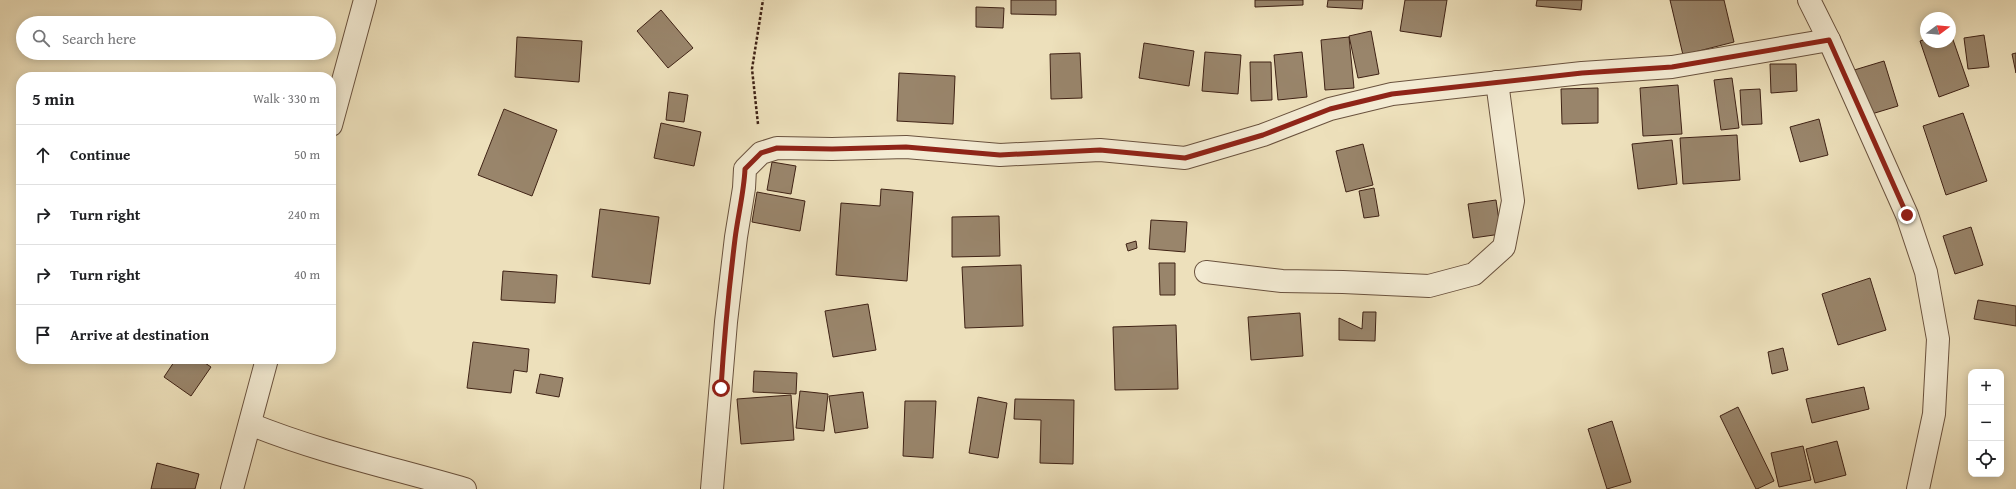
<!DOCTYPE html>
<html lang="en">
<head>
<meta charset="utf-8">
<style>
  :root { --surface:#fff; --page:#f2f2f2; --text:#202124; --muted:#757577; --line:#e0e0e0 }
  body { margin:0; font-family:"Gentium Book Plus",serif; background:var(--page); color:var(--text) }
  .controls { position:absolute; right:12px; bottom:12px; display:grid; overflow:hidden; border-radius:8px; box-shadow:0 2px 10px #0003 }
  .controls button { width:36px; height:36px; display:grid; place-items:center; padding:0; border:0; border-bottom:1px solid var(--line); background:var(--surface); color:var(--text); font:20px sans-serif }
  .compass { position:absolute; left:1920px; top:12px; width:36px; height:36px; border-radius:50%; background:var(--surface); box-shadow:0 2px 10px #0003; rotate:74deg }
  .stop { position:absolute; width:12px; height:12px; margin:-9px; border:3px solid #8f2418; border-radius:50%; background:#fff }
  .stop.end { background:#8f2418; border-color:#fff; box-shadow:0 1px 4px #0008 }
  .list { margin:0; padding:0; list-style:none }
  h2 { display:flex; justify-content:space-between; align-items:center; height:52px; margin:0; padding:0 16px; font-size:17px }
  h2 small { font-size:13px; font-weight:400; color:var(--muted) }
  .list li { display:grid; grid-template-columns:26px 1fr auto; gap:12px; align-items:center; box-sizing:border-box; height:60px; padding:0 16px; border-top:1px solid var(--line) }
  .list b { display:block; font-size:15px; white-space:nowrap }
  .list em { font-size:13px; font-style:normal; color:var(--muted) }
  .icon { flex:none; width:22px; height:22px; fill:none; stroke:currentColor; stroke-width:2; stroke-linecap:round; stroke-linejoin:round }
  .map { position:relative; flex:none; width:2016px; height:489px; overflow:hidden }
  .search { position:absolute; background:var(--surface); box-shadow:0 2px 10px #0003; left:16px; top:16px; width:320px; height:44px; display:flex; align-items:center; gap:10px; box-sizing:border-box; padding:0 14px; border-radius:22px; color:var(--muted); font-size:15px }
  .panel { position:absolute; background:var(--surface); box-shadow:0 2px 10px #0003; left:16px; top:72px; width:320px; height:292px; border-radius:16px }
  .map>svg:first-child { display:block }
</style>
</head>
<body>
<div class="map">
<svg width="2016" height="489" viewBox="0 0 2016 489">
  <rect width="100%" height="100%" fill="#ede0bb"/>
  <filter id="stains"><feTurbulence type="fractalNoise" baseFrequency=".005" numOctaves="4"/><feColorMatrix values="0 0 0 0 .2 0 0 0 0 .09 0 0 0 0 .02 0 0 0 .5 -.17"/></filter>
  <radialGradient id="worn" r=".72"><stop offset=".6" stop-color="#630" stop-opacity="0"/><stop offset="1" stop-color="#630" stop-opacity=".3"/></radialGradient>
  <g fill="#99856b" stroke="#3f2215">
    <polygon points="1011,0 1056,0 1056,15 1011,14"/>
    <polygon points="1255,0 1303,0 1303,5 1255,7"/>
    <polygon points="1328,0 1363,0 1362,9 1327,7"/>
    <polygon points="1405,0 1447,0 1441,37 1400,31"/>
    <polygon points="1537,0 1582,0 1581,10 1536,6"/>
    <polygon points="1670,0 1724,0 1734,42 1683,55"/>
    <polygon points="976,7 1004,8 1003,28 976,27"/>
    <polygon points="661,10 693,48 668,68 637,31"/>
    <polygon points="1371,31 1379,74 1358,78 1349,36"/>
    <polygon points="1950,31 1969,86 1939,97 1920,41 1926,39 1926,42 1950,42"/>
    <polygon points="1984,35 1989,67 1968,69 1964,38"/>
    <polygon points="517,37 582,41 579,82 515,77"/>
    <polygon points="1349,37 1354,88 1325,90 1321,40"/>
    <polygon points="1144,43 1194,51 1189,86 1139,78"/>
    <polygon points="1205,52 1241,55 1238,94 1202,91"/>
    <polygon points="1302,52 1307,97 1278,100 1274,55"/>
    <polygon points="1080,53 1082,98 1051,99 1050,54"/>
    <polygon points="2016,53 2016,73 2012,54"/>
    <polygon points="1884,61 1898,106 1865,116 1851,71"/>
    <polygon points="1250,62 1271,62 1272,100 1251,101"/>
    <polygon points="1770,64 1796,64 1797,91 1771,93"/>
    <polygon points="899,73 955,76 953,124 897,121"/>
    <polygon points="1732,78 1739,128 1721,130 1714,80"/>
    <polygon points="1678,85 1682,134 1643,136 1640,88"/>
    <polygon points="1598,88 1598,123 1562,124 1561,89"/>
    <polygon points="1760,89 1762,124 1742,125 1740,90"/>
    <polygon points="669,92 688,95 684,122 666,120"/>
    <polygon points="504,109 557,130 532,196 478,175"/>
    <polygon points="1963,113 1987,181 1946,195 1923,126"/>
    <polygon points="1819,119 1828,155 1800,162 1790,127"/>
    <polygon points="661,123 701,132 694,166 654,158"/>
    <polygon points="1737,135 1740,180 1683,184 1680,138"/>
    <polygon points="1672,140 1677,184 1638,189 1632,144"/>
    <polygon points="1363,144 1373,185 1346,192 1336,151"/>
    <polygon points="772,162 796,166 791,194 767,190"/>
    <polygon points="1374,188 1379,216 1364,218 1359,191"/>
    <polygon points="881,189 913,192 907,281 836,275 841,203 880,206"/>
    <polygon points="757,192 805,201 800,231 752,222"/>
    <polygon points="1496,200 1501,234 1473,238 1468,204"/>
    <polygon points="600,209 659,217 650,284 592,277"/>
    <polygon points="999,216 1000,256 952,257 952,217"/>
    <polygon points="1151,220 1187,222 1185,252 1149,249"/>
    <polygon points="1971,227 1983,265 1955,274 1943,236"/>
    <polygon points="1136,241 1137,248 1128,251 1126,244"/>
    <polygon points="1159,263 1175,263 1175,295 1160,295"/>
    <polygon points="1021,265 1023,326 965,328 962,267"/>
    <polygon points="503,271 557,275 555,303 501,300"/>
    <polygon points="1870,278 1886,330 1838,345 1822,294"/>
    <polygon points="1978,300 2016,306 2016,326 1974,319"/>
    <polygon points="868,304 876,350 833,357 825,311"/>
    <polygon points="1363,312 1376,312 1375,341 1339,340 1339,318 1362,329"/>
    <polygon points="1300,313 1303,356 1251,360 1248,317"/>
    <polygon points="1176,325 1178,389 1115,390 1113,327"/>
    <polygon points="473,342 529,349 527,372 514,370 511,393 467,388"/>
    <polygon points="1783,348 1788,370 1772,374 1768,352"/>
    <polygon points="176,359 199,359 211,367 191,396 164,377"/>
    <polygon points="754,371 797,373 796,394 753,392"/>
    <polygon points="540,374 563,378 559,397 536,393"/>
    <polygon points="1864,387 1869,409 1812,423 1806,399"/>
    <polygon points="800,391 828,394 824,431 796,428"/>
    <polygon points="863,392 868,428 835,433 829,396"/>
    <polygon points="791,395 794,440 741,444 737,399"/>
    <polygon points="978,397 1007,403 998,458 969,453"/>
    <polygon points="1015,399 1074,400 1073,464 1040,463 1041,420 1014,419"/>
    <polygon points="905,401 936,401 933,458 903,456"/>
    <polygon points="1738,407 1774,481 1757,489 1756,489 1720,416"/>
    <polygon points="1612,421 1631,482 1607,489 1588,429"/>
    <polygon points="1837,441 1846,475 1815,483 1806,449"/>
    <polygon points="1803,446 1811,480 1779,487 1771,453"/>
    <polygon points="157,463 199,474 195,489 151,489"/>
  </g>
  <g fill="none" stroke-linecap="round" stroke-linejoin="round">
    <g stroke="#6a523e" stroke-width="24">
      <g id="minor">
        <polyline points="1809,0 1829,40 1907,215 1926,272 1938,339 1934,414 1918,489"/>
        <polyline points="331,125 365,0"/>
        <polyline points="1206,272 1282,281 1343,282 1429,286 1474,274 1504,247 1513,201 1497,82"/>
        <path d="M250 424C319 452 393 468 465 489"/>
        <polyline points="232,489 267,359"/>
        <polyline points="712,489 726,322 736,237 744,188 745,169 761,153 777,148 832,149 906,147 1000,155 1100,150 1185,158 1263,135 1330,109 1392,94 1582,73 1672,67 1829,40"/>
      </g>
    </g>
    <polyline stroke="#3f2215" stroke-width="2.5" stroke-dasharray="3 2" stroke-linecap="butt" points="758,124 752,69 763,0"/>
    <use href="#minor" stroke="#f3ebd3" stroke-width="22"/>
  </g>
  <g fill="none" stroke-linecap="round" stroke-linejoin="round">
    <path stroke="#8f2418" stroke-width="5" d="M721 388C724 338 729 288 735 239 738 215 744 192 745 169L761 153 777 148 832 149 906 147 1000 155 1100 150 1185 158 1263 135 1330 109 1392 94 1582 73 1672 67 1829 40 1907 215"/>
  </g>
  <rect width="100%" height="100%" filter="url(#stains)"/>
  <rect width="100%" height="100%" fill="url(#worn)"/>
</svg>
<div class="controls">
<button>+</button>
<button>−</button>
<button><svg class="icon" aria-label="locate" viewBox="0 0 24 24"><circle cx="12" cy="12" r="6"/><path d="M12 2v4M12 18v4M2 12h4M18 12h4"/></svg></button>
</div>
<svg class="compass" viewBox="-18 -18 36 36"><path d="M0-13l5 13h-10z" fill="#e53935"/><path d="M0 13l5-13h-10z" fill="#757577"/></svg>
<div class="stop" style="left:721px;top:388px"></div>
<div class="stop end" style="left:1907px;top:215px"></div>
<div class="search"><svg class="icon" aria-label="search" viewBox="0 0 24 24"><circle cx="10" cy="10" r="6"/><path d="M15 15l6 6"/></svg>Search here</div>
<section class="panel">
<h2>5 min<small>Walk · 330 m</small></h2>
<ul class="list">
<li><svg class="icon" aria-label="ahead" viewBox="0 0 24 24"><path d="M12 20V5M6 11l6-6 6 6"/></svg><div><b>Continue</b></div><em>50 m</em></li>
<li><svg class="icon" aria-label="right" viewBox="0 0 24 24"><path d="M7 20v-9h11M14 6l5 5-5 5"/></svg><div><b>Turn right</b></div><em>240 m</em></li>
<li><svg class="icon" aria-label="right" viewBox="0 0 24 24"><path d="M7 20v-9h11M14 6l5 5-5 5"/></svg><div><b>Turn right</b></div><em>40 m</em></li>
<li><svg class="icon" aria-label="arrive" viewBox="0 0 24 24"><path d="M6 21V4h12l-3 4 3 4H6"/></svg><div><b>Arrive at destination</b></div></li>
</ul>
</section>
</div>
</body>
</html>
